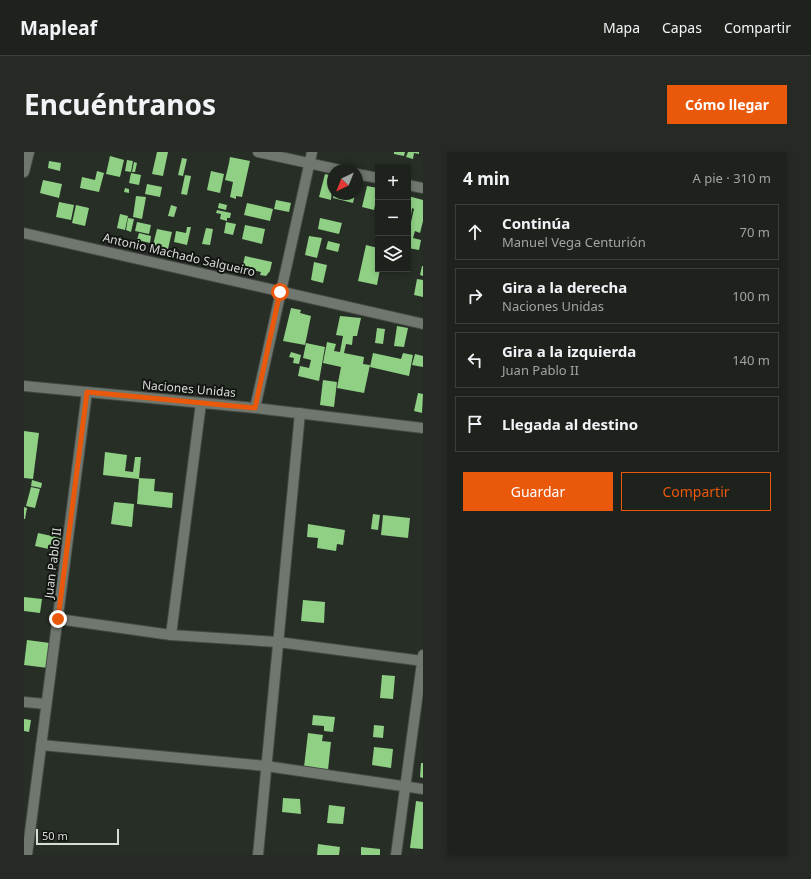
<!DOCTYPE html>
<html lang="es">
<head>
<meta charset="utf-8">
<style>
  :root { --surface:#1d221c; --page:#252a25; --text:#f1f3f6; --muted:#a0a4a3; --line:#3b3f3b; --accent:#ea580c }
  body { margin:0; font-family:"Noto Sans",sans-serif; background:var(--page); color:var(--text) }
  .controls { position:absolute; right:12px; top:12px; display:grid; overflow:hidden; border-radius:0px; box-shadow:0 2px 6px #0003 }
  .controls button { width:36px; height:36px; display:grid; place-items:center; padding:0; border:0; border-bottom:1px solid var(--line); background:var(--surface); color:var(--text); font:20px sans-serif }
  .compass { position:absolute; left:303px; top:12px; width:36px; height:36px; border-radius:50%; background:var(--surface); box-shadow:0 2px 6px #0003; rotate:223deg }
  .scale { position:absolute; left:12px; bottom:10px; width:83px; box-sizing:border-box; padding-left:4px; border:2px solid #d8dcd7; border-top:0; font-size:11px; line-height:14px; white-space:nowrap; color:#d8dcd7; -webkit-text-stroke:3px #121511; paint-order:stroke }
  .stop { position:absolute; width:12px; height:12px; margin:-9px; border:3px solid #ea580c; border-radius:50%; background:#fff }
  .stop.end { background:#ea580c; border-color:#fff; box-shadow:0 1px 4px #0008 }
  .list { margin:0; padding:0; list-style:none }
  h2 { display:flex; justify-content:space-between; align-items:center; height:52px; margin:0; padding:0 16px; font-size:17px }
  h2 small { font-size:13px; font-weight:400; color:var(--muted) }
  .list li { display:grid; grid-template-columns:26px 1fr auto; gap:12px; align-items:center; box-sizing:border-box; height:56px; margin:0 8px 8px; padding:0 8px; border:1px solid var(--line); border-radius:0px }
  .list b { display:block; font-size:15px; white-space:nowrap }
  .list p { margin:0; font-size:13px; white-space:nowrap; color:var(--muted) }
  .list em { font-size:13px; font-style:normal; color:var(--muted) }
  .actions { display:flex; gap:8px; padding:12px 16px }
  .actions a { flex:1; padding:9px 0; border:1px solid var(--accent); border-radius:0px; text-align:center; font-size:14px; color:var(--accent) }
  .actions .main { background:var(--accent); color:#fff }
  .icon { flex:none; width:22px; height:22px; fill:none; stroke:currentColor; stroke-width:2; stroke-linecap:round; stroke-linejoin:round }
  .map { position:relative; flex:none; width:399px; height:703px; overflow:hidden; border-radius:0px }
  header { display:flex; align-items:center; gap:24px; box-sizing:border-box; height:56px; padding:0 20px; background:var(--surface); border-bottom:1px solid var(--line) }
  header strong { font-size:19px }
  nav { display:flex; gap:22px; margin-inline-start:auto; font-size:14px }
  .intro { display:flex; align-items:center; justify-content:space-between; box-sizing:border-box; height:96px; padding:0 24px }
  h1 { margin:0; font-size:28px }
  .button { padding:10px 18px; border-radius:0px; background:var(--accent); color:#fff; font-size:14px; font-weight:700 }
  main { display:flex; gap:24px; padding:0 24px }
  aside { flex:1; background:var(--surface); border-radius:0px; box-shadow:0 2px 6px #0003 }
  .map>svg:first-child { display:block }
</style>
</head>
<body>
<header>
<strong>Mapleaf</strong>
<nav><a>Mapa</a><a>Capas</a><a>Compartir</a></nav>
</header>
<div class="intro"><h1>Encuéntranos</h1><a class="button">Cómo llegar</a></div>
<main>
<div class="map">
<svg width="399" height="703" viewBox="0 0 399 703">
  <rect width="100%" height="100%" fill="#272e26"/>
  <g fill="#8fd085">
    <polygon points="133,0 144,0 139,24 128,22"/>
    <polygon points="370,0 381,0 380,4 370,2"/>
    <polygon points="384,0 395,0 395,2 390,1 389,7 382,5"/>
    <polygon points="86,4 100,8 96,25 82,22"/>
    <polygon points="206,5 226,9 218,45 212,44 212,47 206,45 209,30 201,28 205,11 212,12 205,11"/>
    <polygon points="158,6 163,7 159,24 154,23"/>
    <polygon points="103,8 109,9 107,20 101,19"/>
    <polygon points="25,9 37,11 36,19 24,16"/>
    <polygon points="110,10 113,11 111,20 108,20"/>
    <polygon points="73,19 80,21 75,40 56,36 58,25 71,28"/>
    <polygon points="187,19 200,22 196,41 183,38"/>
    <polygon points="107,21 117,23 115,33 105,31"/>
    <polygon points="301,22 309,24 307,48 295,45"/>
    <polygon points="161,23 167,24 163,43 157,42"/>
    <polygon points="19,28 38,32 35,46 16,41"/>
    <polygon points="123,32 138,35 136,45 121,42"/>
    <polygon points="343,34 354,36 350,58 338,55"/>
    <polygon points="101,36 105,37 105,41 100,40"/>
    <polygon points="310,42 331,42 329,51 309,46"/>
    <polygon points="112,44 122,45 118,67 109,65"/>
    <polygon points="384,44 399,48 399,69 396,81 391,79 389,86 397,88 395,98 384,96 384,83 390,57 388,56 387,63 384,62"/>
    <polygon points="252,48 267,51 265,60 250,57"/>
    <polygon points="35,50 50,53 47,68 32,65"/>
    <polygon points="195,51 203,53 202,58 194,56"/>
    <polygon points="223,51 249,57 246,69 220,63"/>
    <polygon points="52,53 65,56 61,74 48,71"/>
    <polygon points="147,53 153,55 150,65 144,64"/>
    <polygon points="193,58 207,61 206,66 203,66 203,69 196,67 197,62 192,61"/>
    <polygon points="96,62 104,64 101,78 93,76"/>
    <polygon points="104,66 110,67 107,80 102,78"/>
    <polygon points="296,66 318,71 315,82 294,77"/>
    <polygon points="113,70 127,73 125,82 111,79"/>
    <polygon points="202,70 212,72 209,83 200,81"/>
    <polygon points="221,73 241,77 238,92 218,87"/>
    <polygon points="163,75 167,75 163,93 150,90 152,79 162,81"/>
    <polygon points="182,76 189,77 186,93 178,92"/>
    <polygon points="133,77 148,80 144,97 129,93"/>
    <polygon points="115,81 127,84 126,91 113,88"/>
    <polygon points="285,84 298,86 293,106 281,103"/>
    <polygon points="304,89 316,92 314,100 302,97"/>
    <polygon points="342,93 354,96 354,117 356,117 353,133 334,129"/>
    <polygon points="221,104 248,110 246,119 242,124 236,123 237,120 218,116"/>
    <polygon points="290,110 303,113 299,131 287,128"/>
    <polygon points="398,114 399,114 399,124 396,123"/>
    <polygon points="393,127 399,128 399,145 390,143"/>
    <polygon points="267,156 277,158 276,161 287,164 281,193 259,189"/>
    <polygon points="316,164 337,166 333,184 329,184 328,193 322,192 320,201 340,205 339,212 346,213 340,241 313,236 317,215 299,211 303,190 312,192 310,199 316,200 319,184 312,183"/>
    <polygon points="373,174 384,176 380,195 370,194"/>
    <polygon points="353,176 361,177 359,192 351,191"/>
    <polygon points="282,191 301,195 295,229 274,224 276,214 285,216 287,208 279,206"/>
    <polygon points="267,200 277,203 275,212 269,211 270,206 265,205"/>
    <polygon points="349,201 377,207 379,201 389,203 385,224 346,215"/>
    <polygon points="391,202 399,204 399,215 388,213"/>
    <polygon points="299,228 313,230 310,255 296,253"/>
    <polygon points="394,241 399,242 398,261 390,259"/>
    <polygon points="0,279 15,281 9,327 0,326"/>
    <polygon points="81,300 103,303 101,319 109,320 111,305 117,305 115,326 131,327 130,339 149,341 148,356 113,352 115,327 79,323"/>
    <polygon points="8,328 18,331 17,336 7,334"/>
    <polygon points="7,335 16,337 11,356 2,354"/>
    <polygon points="90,350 110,352 108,375 87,372"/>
    <polygon points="0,355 3,356 1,367 0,367"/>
    <polygon points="349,362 356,363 354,378 347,377"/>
    <polygon points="359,363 386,366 384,386 357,383"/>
    <polygon points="284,372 321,378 319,393 313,392 312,399 293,396 294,386 283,385"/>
    <polygon points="14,381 37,386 34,399 11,394"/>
    <polygon points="0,445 18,447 16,461 0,459"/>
    <polygon points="279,448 301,450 300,471 277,469"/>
    <polygon points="3,488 26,491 24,516 0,513"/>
    <polygon points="358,523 371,524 369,547 356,546"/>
    <polygon points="289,563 311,565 309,580 300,579 300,574 288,573"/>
    <polygon points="0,567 7,568 5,580 0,579"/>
    <polygon points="350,573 360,574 359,586 349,585"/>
    <polygon points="284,581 299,583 298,589 307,590 304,618 280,615"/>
    <polygon points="350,595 369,597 367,616 348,613"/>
    <polygon points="397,611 399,611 399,626 396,625"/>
    <polygon points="259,646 276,647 277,662 258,660"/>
    <polygon points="392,649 399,650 399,697 386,696"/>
    <polygon points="305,653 321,655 319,672 303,671"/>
    <polygon points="294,692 316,695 315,703 293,703"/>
    <polygon points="337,695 356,697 356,703 337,703"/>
  </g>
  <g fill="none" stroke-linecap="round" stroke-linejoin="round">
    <g stroke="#444943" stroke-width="12">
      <g id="minor">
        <polyline points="234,0 316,18"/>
        <polyline points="0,20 5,0"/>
        <polyline points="333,22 354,26"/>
        <polyline points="384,33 399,36"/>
        <polyline points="0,81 399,172"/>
        <polyline points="0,234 231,256 399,276"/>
        <polyline points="231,256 288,0"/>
        <polyline points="34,467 147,483 254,490 399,509"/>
        <polyline points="147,483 177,251"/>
        <polyline points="0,550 22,552"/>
        <polyline points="17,593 242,614 399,637"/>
        <polyline points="3,703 63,240"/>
        <polyline points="234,703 276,261"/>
        <polyline points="372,703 399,503"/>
      </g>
    </g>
    <use href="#minor" stroke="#6f776e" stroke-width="10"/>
  </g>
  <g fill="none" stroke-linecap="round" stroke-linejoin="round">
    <polyline stroke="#ea580c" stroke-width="5" points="34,467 63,240 231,256 256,140"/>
  </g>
  <g text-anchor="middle" stroke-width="4" stroke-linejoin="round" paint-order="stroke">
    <g font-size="12" fill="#d8dcd7" stroke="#121511">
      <text transform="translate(155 103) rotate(13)" y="4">Antonio Machado Salgueiro</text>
      <text transform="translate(165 237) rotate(5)" y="4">Naciones Unidas</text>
      <text transform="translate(29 411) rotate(-83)" y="4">Juan Pablo II</text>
    </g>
  </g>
</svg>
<div class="controls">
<button>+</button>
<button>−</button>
<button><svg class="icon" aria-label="layers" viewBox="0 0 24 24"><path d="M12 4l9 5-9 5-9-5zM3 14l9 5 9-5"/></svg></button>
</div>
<svg class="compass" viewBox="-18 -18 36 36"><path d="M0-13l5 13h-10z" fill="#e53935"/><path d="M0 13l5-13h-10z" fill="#a0a4a3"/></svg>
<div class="scale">50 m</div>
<div class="stop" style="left:256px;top:140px"></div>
<div class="stop end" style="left:34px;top:467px"></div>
</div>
<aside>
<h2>4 min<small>A pie · 310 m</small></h2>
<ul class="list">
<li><svg class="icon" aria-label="ahead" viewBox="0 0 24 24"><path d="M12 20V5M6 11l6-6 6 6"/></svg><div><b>Continúa</b><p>Manuel Vega Centurión</p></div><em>70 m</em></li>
<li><svg class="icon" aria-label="right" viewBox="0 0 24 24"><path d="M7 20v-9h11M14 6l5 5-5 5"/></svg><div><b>Gira a la derecha</b><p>Naciones Unidas</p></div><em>100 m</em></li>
<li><svg class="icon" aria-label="left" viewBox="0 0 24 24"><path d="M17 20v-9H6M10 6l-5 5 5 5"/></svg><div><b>Gira a la izquierda</b><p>Juan Pablo II</p></div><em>140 m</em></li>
<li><svg class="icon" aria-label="arrive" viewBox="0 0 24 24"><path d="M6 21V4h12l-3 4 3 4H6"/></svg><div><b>Llegada al destino</b></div></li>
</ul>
<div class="actions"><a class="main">Guardar</a><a>Compartir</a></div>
</aside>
</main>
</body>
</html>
